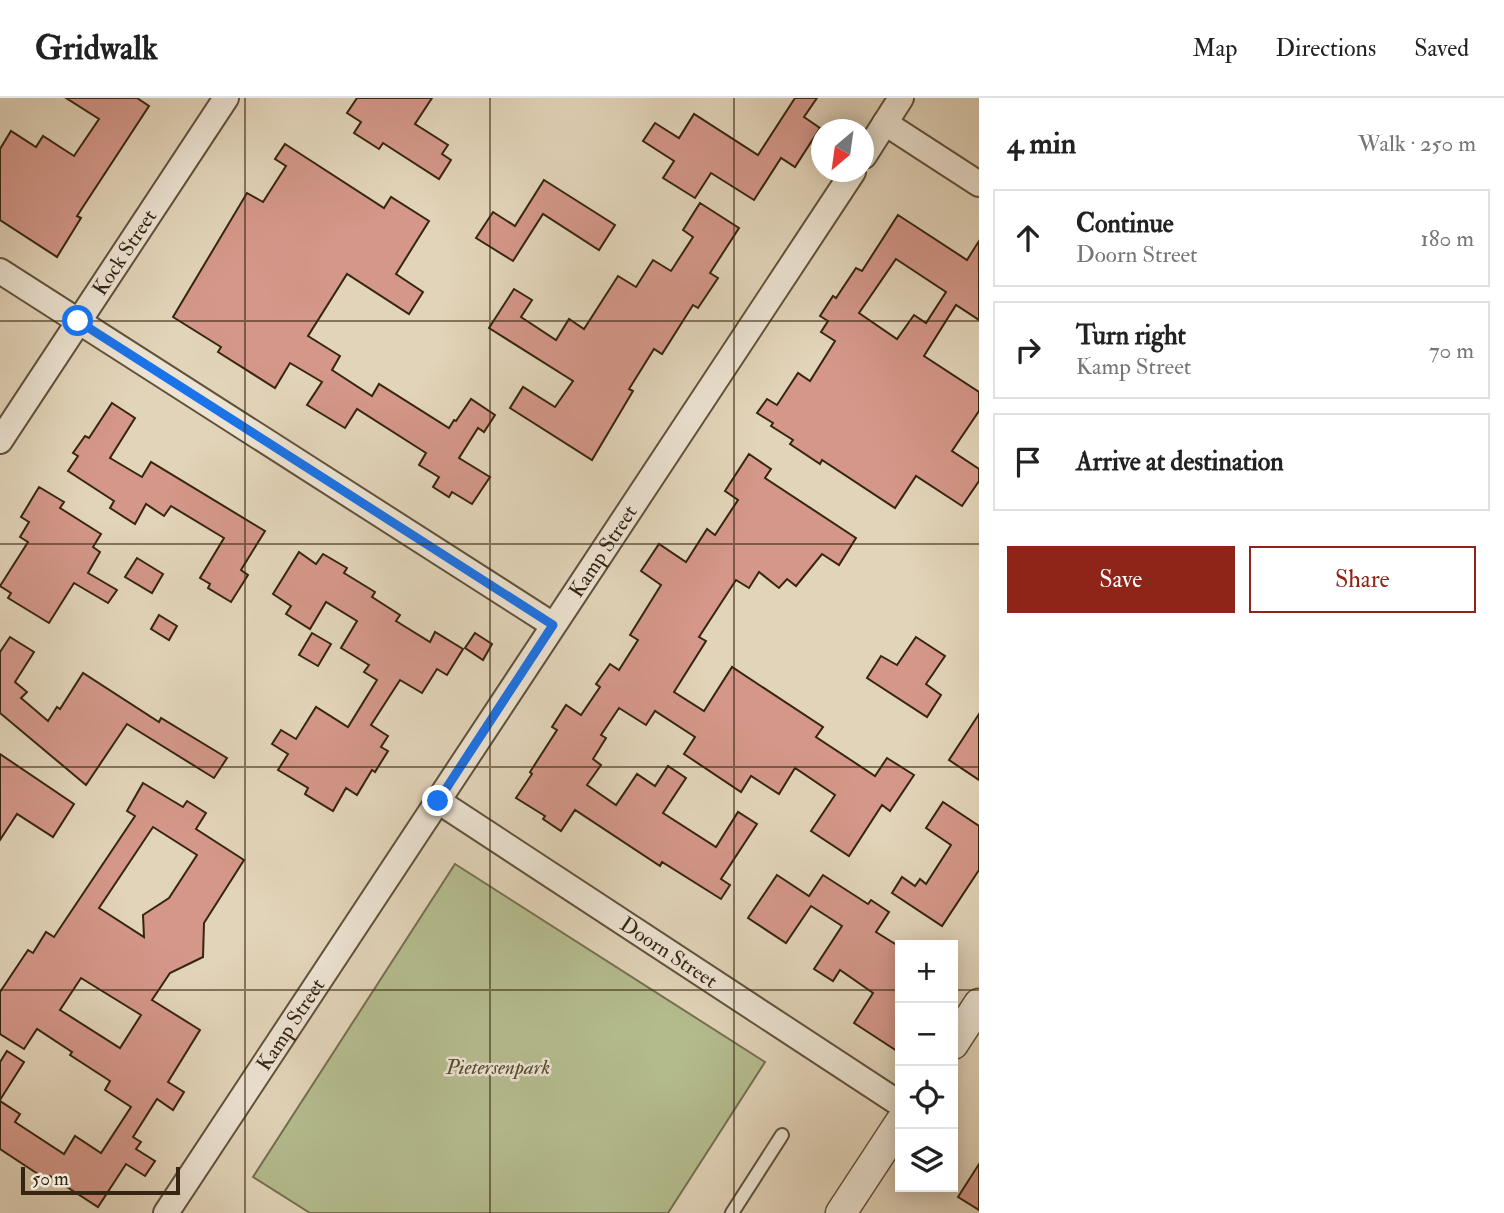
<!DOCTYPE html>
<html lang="en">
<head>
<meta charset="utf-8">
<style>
  :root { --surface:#fff; --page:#f2f2f2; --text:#222; --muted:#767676; --line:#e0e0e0; --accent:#8f2418 }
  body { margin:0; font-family:"IM FELL Double Pica",serif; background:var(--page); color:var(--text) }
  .controls { position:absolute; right:21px; bottom:21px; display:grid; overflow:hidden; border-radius:0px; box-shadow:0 4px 18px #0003 }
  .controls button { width:63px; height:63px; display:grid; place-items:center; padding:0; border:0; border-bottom:2px solid var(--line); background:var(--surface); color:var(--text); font:35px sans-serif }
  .compass { position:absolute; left:811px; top:21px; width:63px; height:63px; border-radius:50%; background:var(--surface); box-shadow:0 4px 18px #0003; rotate:209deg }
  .scale { position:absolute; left:21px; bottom:18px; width:159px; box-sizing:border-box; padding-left:7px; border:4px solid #362511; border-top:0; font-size:19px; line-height:24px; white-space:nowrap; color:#362511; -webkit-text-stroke:5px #ece3d2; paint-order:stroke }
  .stop { position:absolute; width:21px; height:21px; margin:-16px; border:5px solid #1a73e8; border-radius:50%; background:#fff }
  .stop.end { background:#1a73e8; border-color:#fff; box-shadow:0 2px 7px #0008 }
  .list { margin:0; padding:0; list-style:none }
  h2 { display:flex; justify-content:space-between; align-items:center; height:91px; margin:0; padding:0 28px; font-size:30px }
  h2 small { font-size:23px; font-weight:400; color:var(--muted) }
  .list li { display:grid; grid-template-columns:46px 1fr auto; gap:21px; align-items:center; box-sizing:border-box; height:98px; margin:0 14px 14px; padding:0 14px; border:2px solid var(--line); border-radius:0px }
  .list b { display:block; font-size:26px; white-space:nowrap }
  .list p { margin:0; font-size:23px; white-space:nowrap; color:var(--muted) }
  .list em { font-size:23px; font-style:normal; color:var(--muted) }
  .actions { display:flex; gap:14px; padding:21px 28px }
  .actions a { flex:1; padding:16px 0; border:2px solid var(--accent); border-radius:0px; text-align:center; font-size:24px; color:var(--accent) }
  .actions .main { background:var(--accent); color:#fff }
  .icon { flex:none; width:38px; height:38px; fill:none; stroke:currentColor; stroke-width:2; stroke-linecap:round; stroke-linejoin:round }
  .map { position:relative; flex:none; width:979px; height:1115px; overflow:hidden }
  header { display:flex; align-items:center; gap:42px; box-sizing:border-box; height:98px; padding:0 35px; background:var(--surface); border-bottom:2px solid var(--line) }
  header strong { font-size:33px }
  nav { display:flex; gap:38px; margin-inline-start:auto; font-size:24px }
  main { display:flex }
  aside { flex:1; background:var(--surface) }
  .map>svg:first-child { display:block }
</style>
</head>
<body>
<header>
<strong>Gridwalk</strong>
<nav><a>Map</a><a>Directions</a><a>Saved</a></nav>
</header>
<main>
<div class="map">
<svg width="979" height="1115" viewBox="0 0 979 1115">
  <rect width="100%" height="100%" fill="#e2d4b9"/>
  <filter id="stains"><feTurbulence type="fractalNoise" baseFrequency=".00286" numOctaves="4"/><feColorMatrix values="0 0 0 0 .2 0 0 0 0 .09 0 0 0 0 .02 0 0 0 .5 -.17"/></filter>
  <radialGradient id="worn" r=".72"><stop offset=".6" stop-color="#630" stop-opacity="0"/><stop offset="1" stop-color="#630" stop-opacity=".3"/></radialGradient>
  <polygon fill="#b4bc8e" stroke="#757050" stroke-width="2" points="455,766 765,964 668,1115 310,1115 253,1079"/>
  <g fill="#d49789" stroke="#362511" stroke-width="2" fill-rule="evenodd">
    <polygon points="66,0 137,0 149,8 77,118 81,120 57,159 0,122 0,51 11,33 36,49 43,38 74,58 99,21"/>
    <polygon points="357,0 432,0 415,26 448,47 442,56 451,62 439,81 383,45 379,51 354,35 361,24 347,15"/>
    <polygon points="795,0 817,0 804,19 820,30 795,69 781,60 754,102 711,75 695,100 663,80 674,63 643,43 655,25 679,40 694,16 758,57"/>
    <polygon points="285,46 384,110 391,99 429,123 396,176 423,194 409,216 347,176 308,238 340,258 332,272 372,298 379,286 449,330 454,322 456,323 471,301 495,317 484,334 478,330 459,360 490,379 472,406 452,394 449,399 433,389 439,379 419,367 426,355 357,311 345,330 307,307 322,284 290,265 275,290 218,254 221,249 173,219 247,95 263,104 286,68 275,61"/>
    <polygon points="544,82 615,127 599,152 543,116 513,163 476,140 493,114 515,128"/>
    <polygon points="700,105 739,130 710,175 718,180 698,210 693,207 662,256 654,251 629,291 633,293 592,362 510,310 523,289 555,309 573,283 489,230 514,191 532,202 521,219 556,242 569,221 584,231 618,178 636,189 653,162 671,173 693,139 683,132"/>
    <path d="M898 117 967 162 979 143V222L956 207 924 258 979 294V313L952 353 979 371V383L962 408 916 378 895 410 822 362 820 366 790 346 793 342 771 328 773 325 757 315 767 301 777 307 798 275 810 283 835 243 821 234 828 223 820 218 833 198 836 200 856 170 862 173ZM896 161 946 194 926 225 914 217 897 241 859 215Z"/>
    <polygon points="112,305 135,320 110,360 142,379 151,364 265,433 241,472 248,477 231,504 208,490 210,486 200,480 224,440 171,408 164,418 146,406 135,426 110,410 114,403 68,373 78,358 73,355 85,338 89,340"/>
    <polygon points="749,356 771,371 765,380 856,440 839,467 822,456 796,488 787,481 779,490 759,474 749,490 736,482 699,539 706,543 674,594 704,613 732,569 823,629 816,639 875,678 887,660 914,677 890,713 882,707 849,758 811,733 835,697 795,670 779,696 751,678 741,694 684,656 695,639 655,613 646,627 619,610 601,637 606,640 593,661 601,667 587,687 616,707 637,676 655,688 668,668 686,680 663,715 716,749 738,714 757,726 721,781 730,787 721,801 662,764 660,768 575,712 561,733 543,721 545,718 516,700 532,676 530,674 557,632 552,629 566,607 581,617 600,589 596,586 610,566 619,572 638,542 630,537 661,487 641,473 659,446 686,464 707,431 715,437 738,402 725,393"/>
    <polygon points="39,389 64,404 60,410 101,436 93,449 100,454 88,475 117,492 108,505 74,485 49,525 8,500 11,495 0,488 28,444 20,439 29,424 21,419"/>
    <polygon points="299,454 316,466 323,456 347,470 344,475 375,494 372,499 400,517 396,523 430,544 435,534 463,551 447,577 437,571 422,595 400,582 371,627 388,638 381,649 388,653 375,674 372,672 357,697 346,690 333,713 305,696 308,690 278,672 288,656 272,646 281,632 296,641 316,609 348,629 377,582 364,574 369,567 341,550 357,523 326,504 310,531 286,516 291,508 273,496"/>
    <polygon points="137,460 163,476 152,495 125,479"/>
    <polygon points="159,517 177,528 169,542 151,531"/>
    <polygon points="312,535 331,546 318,568 299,557"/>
    <polygon points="475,535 492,546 483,562 465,550"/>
    <polygon points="10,539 34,554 15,584 27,594 21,600 48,623 57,609 60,611 83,575 159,624 161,620 227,660 214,680 127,626 86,687 0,615 0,554"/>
    <polygon points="916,539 945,558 926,586 941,597 927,619 867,580 881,558 897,567"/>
    <polygon points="979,616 979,682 949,662"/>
    <polygon points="0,656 74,706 53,739 17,716 0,742"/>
    <path d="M143 685 183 709 187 703 206 715 196 731 244 762 204 825 203 859 170 875 152 902 200 932 168 984 184 994 173 1012 157 1001 133 1039 141 1044 136 1051 155 1063 145 1078 126 1066 98 1109 50 1078 47 1082 0 1051V1003L20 1016 15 1024 64 1056 75 1038 101 1055 131 1009 105 992 110 983 70 957 72 954 37 931 24 951 0 936V894L28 852 33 855 46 834 54 839 135 718 127 713ZM153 729 197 757 169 800 143 817 144 839 99 810ZM81 880 141 917 120 950 60 912Z"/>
    <polygon points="943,704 979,728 979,772 942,828 892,795 902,779 915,788 920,781 926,786 951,747 926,730"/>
    <polygon points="777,777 809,798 823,777 868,806 871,802 889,814 876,834 900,849 900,955 854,925 873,895 840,872 833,883 814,871 842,828 811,808 786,845 748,820"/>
    <polygon points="7,953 24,964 0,1002 0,964"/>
    <polygon points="979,1066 979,1112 958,1099"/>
  </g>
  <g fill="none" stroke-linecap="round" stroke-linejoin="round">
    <g stroke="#61513b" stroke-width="16">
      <polyline id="service" points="732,1115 782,1037"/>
    </g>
    <g stroke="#61513b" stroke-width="28">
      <g id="minor">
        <polyline points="885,25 979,86"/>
        <polyline points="864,58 901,0"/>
        <polyline points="0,173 553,527"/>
        <path id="s1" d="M0 343 226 0"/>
        <path id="s2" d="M438 703 900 1006"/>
        <path id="s3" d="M166 1115 853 74"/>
      </g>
    </g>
    <g stroke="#61513b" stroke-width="33">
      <g id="tertiary">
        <polyline points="953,946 979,906"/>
        <polyline points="841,1115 900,1025"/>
      </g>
    </g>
    <use href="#service" stroke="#ece3d2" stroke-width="12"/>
    <use href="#minor" stroke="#ece3d2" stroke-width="24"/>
    <use href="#tertiary" stroke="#ece3d2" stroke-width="30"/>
  </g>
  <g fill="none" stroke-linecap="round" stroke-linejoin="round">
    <polyline stroke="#1a73e8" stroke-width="9" points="78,223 553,527 438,703"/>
  </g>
  <path fill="none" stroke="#362511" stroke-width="2" stroke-opacity="0.55" d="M245 0V1115M490 0V1115M734 0V1115M0 223H979M0 446H979M0 669H979M0 892H900M953 892H979"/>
  <g text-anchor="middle" stroke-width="5" stroke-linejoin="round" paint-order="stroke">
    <g font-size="21" fill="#362511" stroke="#ece3d2">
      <text dy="7" stroke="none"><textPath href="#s1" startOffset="226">Kock Street</textPath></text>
      <text dy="7" stroke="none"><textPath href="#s3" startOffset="793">Kamp Street</textPath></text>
      <text dy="7" stroke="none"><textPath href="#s2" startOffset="276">Doorn Street</textPath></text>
      <text dy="7" stroke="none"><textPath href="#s3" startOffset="226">Kamp Street</textPath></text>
    </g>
    <g font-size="21" font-style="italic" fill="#564b30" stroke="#ece3d2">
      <text x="498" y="976">Pietersenpark</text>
    </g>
  </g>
  <rect width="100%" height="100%" filter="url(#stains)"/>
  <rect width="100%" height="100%" fill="url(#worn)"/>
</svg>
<div class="controls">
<button>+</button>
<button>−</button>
<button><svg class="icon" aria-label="locate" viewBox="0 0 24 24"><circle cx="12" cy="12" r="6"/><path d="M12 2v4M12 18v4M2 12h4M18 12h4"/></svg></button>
<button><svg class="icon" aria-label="layers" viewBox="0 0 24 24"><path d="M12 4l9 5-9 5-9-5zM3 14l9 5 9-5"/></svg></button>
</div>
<svg class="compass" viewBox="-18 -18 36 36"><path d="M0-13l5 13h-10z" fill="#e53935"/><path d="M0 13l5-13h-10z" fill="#767676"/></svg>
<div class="scale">50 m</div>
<div class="stop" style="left:78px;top:223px"></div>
<div class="stop end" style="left:438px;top:703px"></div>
</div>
<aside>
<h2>4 min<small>Walk · 250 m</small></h2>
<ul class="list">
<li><svg class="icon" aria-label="ahead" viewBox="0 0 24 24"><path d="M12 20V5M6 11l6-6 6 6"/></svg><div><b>Continue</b><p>Doorn Street</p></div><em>180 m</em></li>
<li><svg class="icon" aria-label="right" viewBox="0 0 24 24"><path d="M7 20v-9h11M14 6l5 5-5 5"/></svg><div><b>Turn right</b><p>Kamp Street</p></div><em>70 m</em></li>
<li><svg class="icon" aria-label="arrive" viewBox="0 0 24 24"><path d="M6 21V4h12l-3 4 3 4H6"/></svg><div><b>Arrive at destination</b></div></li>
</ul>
<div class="actions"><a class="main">Save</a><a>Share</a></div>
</aside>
</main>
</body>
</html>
